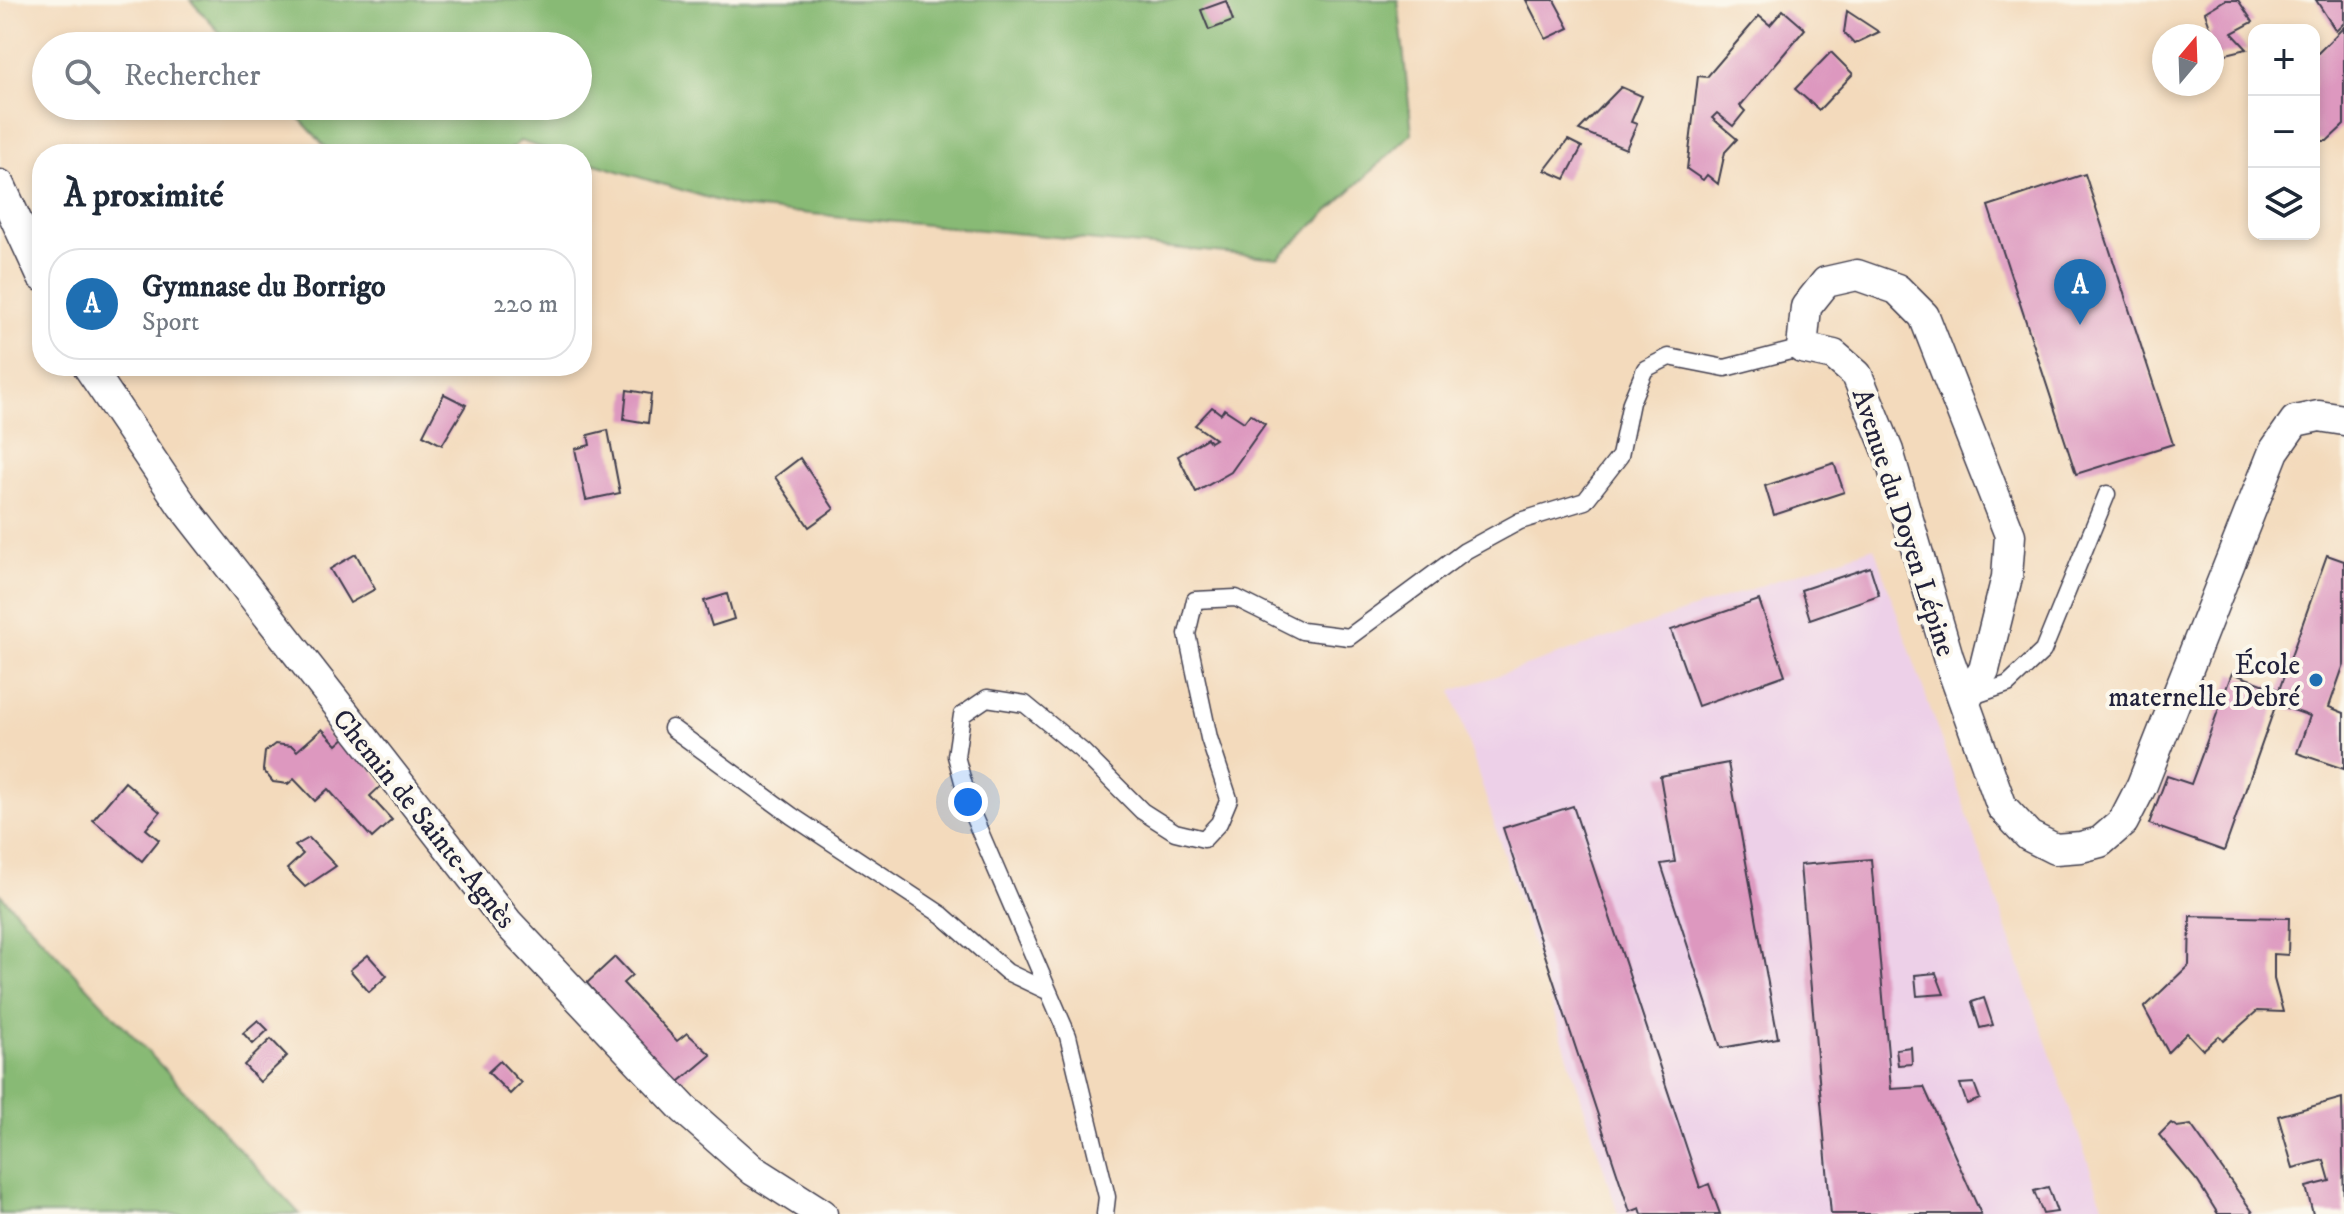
<!DOCTYPE html>
<html lang="fr">
<head>
<meta charset="utf-8">
<style>
  :root { --surface:#fff; --page:#f2f2f3; --text:#1f2937; --muted:#747a83; --line:#e0e1e3; --accent:#1f6fb2 }
  body { margin:0; font-family:"IM FELL DW Pica",serif; background:var(--page); color:var(--text) }
  .controls { position:absolute; right:24px; top:24px; display:grid; overflow:hidden; border-radius:16px; box-shadow:0 4px 12px #0003 }
  .controls button { width:72px; height:72px; display:grid; place-items:center; padding:0; border:0; border-bottom:2px solid var(--line); background:var(--surface); color:var(--text); font:40px sans-serif }
  .compass { position:absolute; left:2152px; top:24px; width:72px; height:72px; border-radius:50%; background:var(--surface); box-shadow:0 4px 12px #0003; rotate:19deg }
  .you { position:absolute; left:968px; top:802px; width:28px; height:28px; margin:-20px; border:6px solid #fff; border-radius:50%; background:#1a73e8; box-shadow:0 0 0 12px #1a73e833 }
  .badge { display:grid; place-items:center; width:52px; height:52px; border-radius:50%; background:var(--accent); color:#fff; font-size:26px; font-weight:700 }
  .pin { position:absolute; translate:-50% -66px; filter:drop-shadow(0 2px 4px #0008) }
  .pin::after { content:''; position:absolute; top:42px; width:28px; height:24px; background:inherit; clip-path:polygon(0 0,100% 0,50% 100%) }
  .list { margin:0; padding:0; list-style:none }
  h2 { display:flex; justify-content:space-between; align-items:center; height:104px; margin:0; padding:0 32px; font-size:34px }
  h2 small { font-size:26px; font-weight:400; color:var(--muted) }
  .list li { display:grid; grid-template-columns:52px 1fr auto; gap:24px; align-items:center; box-sizing:border-box; height:112px; margin:0 16px 16px; padding:0 16px; border:2px solid var(--line); border-radius:32px }
  .list b { display:block; font-size:30px; white-space:nowrap }
  .list p { margin:0; font-size:26px; white-space:nowrap; color:var(--muted) }
  .list em { font-size:26px; font-style:normal; color:var(--muted) }
  .icon { flex:none; width:44px; height:44px; fill:none; stroke:currentColor; stroke-width:2; stroke-linecap:round; stroke-linejoin:round }
  .map { position:relative; flex:none; width:2344px; height:1214px; overflow:hidden }
  .search { position:absolute; background:var(--surface); box-shadow:0 4px 12px #0003; left:32px; top:32px; width:560px; height:88px; display:flex; align-items:center; gap:20px; box-sizing:border-box; padding:0 28px; border-radius:44px; color:var(--muted); font-size:30px }
  .panel { position:absolute; background:var(--surface); box-shadow:0 4px 12px #0003; left:32px; top:144px; width:560px; height:232px; border-radius:32px }
  .map>svg:first-child { display:block }
</style>
</head>
<body>
<div class="map">
<svg width="2344" height="1214" viewBox="0 0 2344 1214">
  <rect width="100%" height="100%" fill="#fbf7ec"/>
  <filter id="ink" filterUnits="userSpaceOnUse"><feTurbulence type="fractalNoise" baseFrequency=".0125" numOctaves="2"/><feDisplacementMap in="SourceGraphic" scale="16" xChannelSelector="R" yChannelSelector="G"/><feConvolveMatrix kernelMatrix="1 2 1 2 8 2 1 2 1" color-interpolation-filters="sRGB"/></filter>
  <filter id="wash" filterUnits="userSpaceOnUse"><feTurbulence type="fractalNoise" baseFrequency=".006" numOctaves="4" result="noise"/><feDisplacementMap in="SourceGraphic" scale="32" xChannelSelector="R" yChannelSelector="G"/><feGaussianBlur stdDeviation="1.8" result="paint"/><feColorMatrix in="noise" values="0 0 0 0 0 0 0 0 0 0 0 0 0 0 0 0 0 1.4 0 .05"/><feComposite in="paint" operator="in"/></filter>
  <g filter="url(#wash)">
    <rect width="100%" height="100%" fill="#f3dabc"/>
    <polygon fill="#edd0e8" points="1874,547 2106,1214 1618,1214 1452,691"/>
    <g fill="#88ba74" stroke="#556e58" stroke-width="2">
      <polygon points="190,0 1398,0 1412,133 1278,258 738,207 582,160 582,154 563,154 520,141 505,154 332,154 288,106 578,106 578,46 232,46"/>
      <polygon points="0,894 300,1214 0,1214"/>
    </g>
    <g id="blocks">
      <g fill="#dd98bf">
        <polygon points="1526,0 1554,0 1569,28 1546,39"/>
        <polygon points="2225,0 2238,0 2253,22 2232,33 2247,49 2214,57 2209,33 2212,32 2205,12"/>
        <polygon points="2316,0 2344,0 2344,23 2336,31"/>
        <polygon points="1226,1 1233,21 1209,30 1201,10"/>
        <polygon points="1783,10 1805,29 1740,106 1745,111 1733,126 1717,113 1712,118 1737,139 1725,152 1718,184 1707,175 1703,180 1687,169 1698,76 1707,77 1759,16 1770,25"/>
        <polygon points="1847,11 1879,32 1854,44 1844,33"/>
        <polygon points="2344,27 2344,125 2327,141 2314,141 2314,57"/>
        <polygon points="1831,52 1853,74 1819,110 1795,89"/>
        <polygon points="1621,87 1642,96 1631,122 1637,124 1626,149 1579,130"/>
        <polygon points="1568,140 1582,147 1565,179 1545,170"/>
        <polygon points="2085,174 2173,444 2076,474 1988,206"/>
        <polygon points="627,390 651,394 648,423 624,419"/>
        <polygon points="444,394 466,405 442,445 423,435"/>
        <polygon points="1212,407 1221,414 1224,409 1244,422 1250,414 1265,424 1231,472 1196,492 1178,456 1207,438 1210,442 1215,439 1195,425"/>
        <polygon points="608,430 620,493 586,500 575,449 590,445 588,435"/>
        <polygon points="800,458 834,509 809,527 775,477"/>
        <polygon points="1834,463 1844,492 1774,515 1765,486"/>
        <polygon points="356,554 375,589 350,603 330,569"/>
        <polygon points="2327,555 2344,561 2344,664 2329,707 2344,713 2344,769 2297,753 2310,716 2276,704 2224,851 2149,824 2167,776 2191,784 2232,673 2279,690"/>
        <polygon points="1870,567 1879,595 1810,619 1801,590"/>
        <polygon points="727,594 734,619 712,626 704,601"/>
        <polygon points="1759,600 1785,675 1698,706 1671,630"/>
        <polygon points="322,729 337,745 347,736 383,784 370,796 392,820 372,838 328,789 315,801 294,779 288,784 273,782 263,770 265,752 275,744 292,746 297,751"/>
        <polygon points="1728,763 1778,1038 1721,1048 1661,864 1675,862 1660,776"/>
        <polygon points="125,782 160,812 146,829 159,840 142,861 93,820"/>
        <polygon points="1573,806 1700,1188 1709,1184 1720,1214 1642,1214 1640,1208 1630,1212 1503,828"/>
        <polygon points="309,838 336,866 305,887 287,869 303,854 295,846"/>
        <polygon points="1871,859 1891,1089 1924,1087 1981,1214 1831,1214 1800,865"/>
        <polygon points="2190,916 2289,918 2288,955 2274,954 2274,979 2283,1012 2257,1011 2223,1041 2219,1036 2203,1050 2187,1033 2168,1052 2144,1008 2189,965"/>
        <polygon points="368,955 387,976 369,992 350,970"/>
        <polygon points="615,957 632,975 623,983 677,1041 687,1033 711,1055 674,1086 587,983"/>
        <polygon points="1936,973 1944,994 1917,996 1915,975"/>
        <polygon points="1984,998 1993,1025 1980,1028 1972,1002"/>
        <polygon points="258,1020 268,1030 253,1044 243,1033"/>
        <polygon points="271,1039 287,1056 260,1082 244,1065"/>
        <polygon points="1911,1047 1912,1064 1898,1065 1896,1049"/>
        <polygon points="500,1061 521,1083 510,1094 488,1072"/>
        <polygon points="1974,1083 1980,1099 1967,1104 1960,1084"/>
        <polygon points="2342,1098 2344,1214 2313,1214 2306,1187 2330,1181 2324,1160 2293,1168 2278,1116"/>
        <polygon points="2171,1123 2177,1127 2191,1125 2254,1214 2218,1214 2198,1182 2159,1135"/>
        <polygon points="2048,1187 2057,1212 2043,1214 2034,1191"/>
      </g>
    </g>
  </g>
  <g filter="url(#ink)">
    <use href="#blocks" fill-opacity="0" stroke="#413e4e" stroke-width="2"/>
    <g fill="none" stroke-linecap="round" stroke-linejoin="round">
      <g stroke="#413e4e" stroke-width="19">
        <g id="service">
          <polyline points="1970,697 2008,684 2043,651 2107,494"/>
          <polyline points="672,728 792,816 942,915 1007,972 1045,990"/>
          <polyline points="1105,1214 1107,1197 1068,1036 971,811 956,756 962,715 987,698 1025,704 1082,751 1142,811 1175,832 1204,839 1219,823 1229,799 1209,738 1187,634 1195,600 1236,598 1302,631 1349,637 1465,551 1520,521 1585,501 1620,456 1631,402 1645,369 1669,357 1725,368 1802,348"/>
        </g>
      </g>
      <g stroke="#413e4e" stroke-width="33">
        <g id="minor">
          <polyline points="0,185 42,276"/>
          <polyline points="88,366 182,505 507,922 684,1109 753,1170 822,1214"/>
          <polyline points="1966,699 1984,670 2007,577 2010,535 1924,316 1897,289 1857,275 1826,282 1806,307 1802,348 1834,355 1857,375 1888,451 1948,657 2002,807 2029,836 2055,849 2081,847 2100,842 2123,822 2142,785 2274,451 2295,421 2319,416 2344,420"/>
        </g>
      </g>
      <use href="#service" stroke="#fff" stroke-width="16"/>
      <use href="#minor" stroke="#fff" stroke-width="30"/>
    </g>
  </g>
  <circle fill="#1f6fb2" stroke="#fbf7ec" stroke-width="3" cx="2316" cy="680" r="8"/>
  <g text-anchor="middle" stroke-width="8" stroke-linejoin="round" paint-order="stroke">
    <g font-size="28" fill="#22223b" stroke="#fbf7ec">
      <text transform="translate(1905 522) rotate(72)" y="10">Avenue du Doyen Lépine</text>
      <text transform="translate(425 818) rotate(51)" y="10">Chemin de Sainte-Agnès</text>
    </g>
    <g font-size="28" fill="#22223b" stroke="#fbf7ec" text-anchor="end">
      <text x="2300" y="674">École<tspan x="2300" dy="32">maternelle Debré</tspan></text>
    </g>
  </g>
</svg>
<div class="controls">
<button>+</button>
<button>−</button>
<button><svg class="icon" aria-label="layers" viewBox="0 0 24 24"><path d="M12 4l9 5-9 5-9-5zM3 14l9 5 9-5"/></svg></button>
</div>
<svg class="compass" viewBox="-18 -18 36 36"><path d="M0-13l5 13h-10z" fill="#e53935"/><path d="M0 13l5-13h-10z" fill="#747a83"/></svg>
<div class="you"></div>
<div class="pin badge" style="left:2080px;top:325px">A</div>
<div class="search"><svg class="icon" aria-label="search" viewBox="0 0 24 24"><circle cx="10" cy="10" r="6"/><path d="M15 15l6 6"/></svg>Rechercher</div>
<section class="panel">
<h2>À proximité<small></small></h2>
<ul class="list">
<li><span class="badge">A</span><div><b>Gymnase du Borrigo</b><p>Sport</p></div><em>220 m</em></li>
</ul>
</section>
</div>
</body>
</html>
